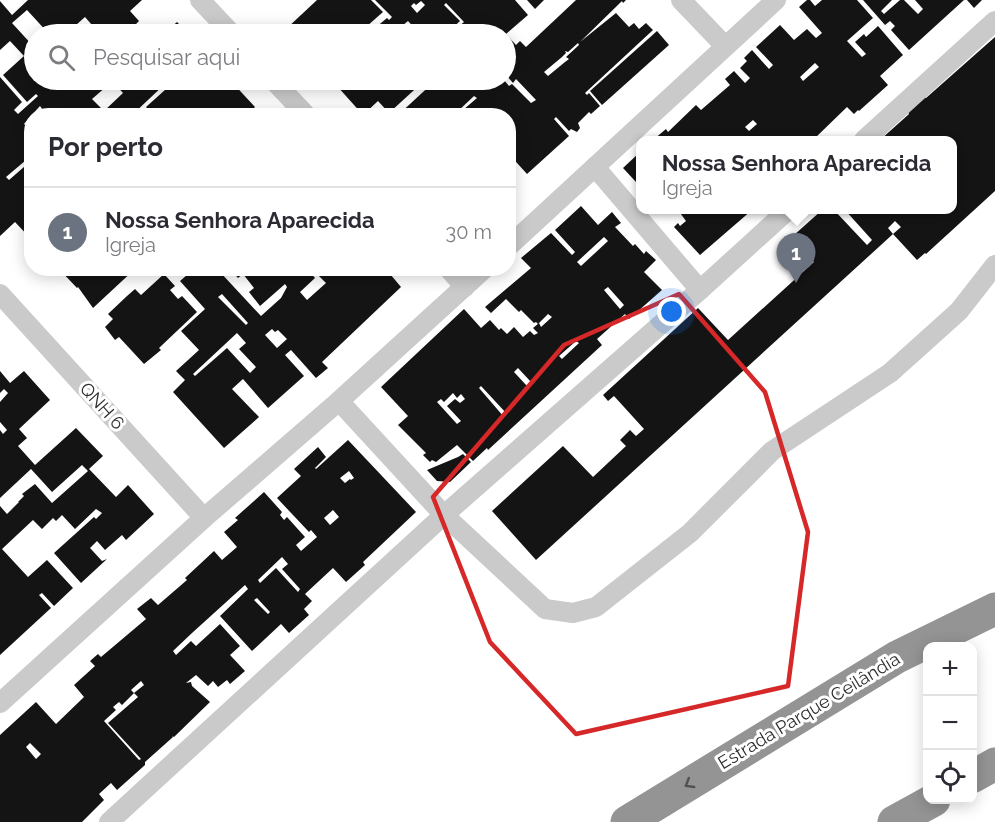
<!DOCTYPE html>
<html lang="pt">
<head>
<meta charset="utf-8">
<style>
  :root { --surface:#fff; --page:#f2f2f3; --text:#2b2b33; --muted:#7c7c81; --line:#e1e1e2; --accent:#ec2927 }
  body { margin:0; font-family:Raleway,sans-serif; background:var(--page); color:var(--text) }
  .controls { position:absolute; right:18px; bottom:18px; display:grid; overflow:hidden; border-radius:12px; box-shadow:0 3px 15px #0003 }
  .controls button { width:54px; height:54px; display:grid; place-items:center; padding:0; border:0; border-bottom:2px solid var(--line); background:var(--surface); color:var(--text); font:30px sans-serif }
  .you { position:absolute; left:672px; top:312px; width:21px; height:21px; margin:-15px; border:4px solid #fff; border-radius:50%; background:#1a73e8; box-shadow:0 0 0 9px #1a73e833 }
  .badge { display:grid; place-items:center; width:39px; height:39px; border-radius:50%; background:var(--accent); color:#fff; font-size:20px; font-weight:700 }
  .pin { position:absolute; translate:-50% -50px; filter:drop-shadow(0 2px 3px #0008) }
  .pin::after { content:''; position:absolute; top:32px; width:21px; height:18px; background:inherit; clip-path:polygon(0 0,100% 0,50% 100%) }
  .popup { position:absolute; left:636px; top:136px; width:321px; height:78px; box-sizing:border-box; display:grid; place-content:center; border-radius:12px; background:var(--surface); filter:drop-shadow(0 2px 4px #0005); font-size:20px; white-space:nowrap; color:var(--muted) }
  .popup b { font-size:22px; color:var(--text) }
  .popup::after { content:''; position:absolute; left:50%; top:100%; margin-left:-12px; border:12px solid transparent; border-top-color:var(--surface) }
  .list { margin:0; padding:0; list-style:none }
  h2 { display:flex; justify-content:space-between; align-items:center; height:78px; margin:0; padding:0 24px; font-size:26px }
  h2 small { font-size:20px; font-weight:400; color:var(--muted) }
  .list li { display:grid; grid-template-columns:39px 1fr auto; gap:18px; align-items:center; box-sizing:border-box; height:90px; padding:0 24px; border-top:2px solid var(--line) }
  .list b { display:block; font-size:22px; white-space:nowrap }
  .list p { margin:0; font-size:20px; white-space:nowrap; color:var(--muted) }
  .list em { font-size:20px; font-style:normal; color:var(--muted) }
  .icon { flex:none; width:33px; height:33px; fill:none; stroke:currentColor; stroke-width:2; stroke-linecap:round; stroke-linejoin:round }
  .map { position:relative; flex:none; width:995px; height:822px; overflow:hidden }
  .search { position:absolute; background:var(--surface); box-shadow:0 3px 15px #0003; left:24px; top:24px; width:492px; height:66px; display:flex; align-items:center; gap:15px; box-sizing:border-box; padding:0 21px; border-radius:33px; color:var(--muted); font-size:22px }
  .panel { position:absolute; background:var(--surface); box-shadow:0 3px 15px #0003; left:24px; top:108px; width:492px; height:168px; border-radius:24px }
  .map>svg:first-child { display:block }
</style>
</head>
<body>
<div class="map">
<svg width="995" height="822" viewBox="0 0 995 822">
  <rect width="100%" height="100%" fill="#fff"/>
  <g fill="#141414" fill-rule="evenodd">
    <polygon points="28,0 142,0 130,11 139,21 126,34 95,34 98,32 85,17 66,34 49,34 27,10 12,23 34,47 34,63 26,54 24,56 34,68 34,80 45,80 53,88 63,80 114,80 92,99 104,111 123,93 114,83 118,80 163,80 166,83 131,116 78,116 76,114 74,116 37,116 43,110 40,106 28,119 24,124 32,132 32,155 6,177 9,180 32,160 32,240 15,222 0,236 0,77 22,102 14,110 18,114 38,96 36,94 27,102 3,75 24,56 10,41 0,50 0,1 12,15"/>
    <polygon points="317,0 371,0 383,12 358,34 291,34 286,29"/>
    <path d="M375 0H515L528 15 506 34 516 45 520 41 526 47 576 0H626L623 3 622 1 580 42 616 13 629 27 634 23 639 29 646 23 653 30 585 93 587 95 589 93 600 106 591 114 589 112 578 123 580 128 577 132 571 129 569 131 556 117 554 119 569 136 527 174 508 153V116H456L477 98 474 96 456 113 452 109 445 116H397L436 80H504L509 86 512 84 531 103 536 100 516 79 513 83 506 75V34H450L464 22 446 3 444 5 460 21 446 34H420L408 21 402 26 409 34H368L387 18 389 20 392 17ZM421 1 425 5 417 13 411 6 414 3 416 5ZM578 43 579 45 566 57 569 59 565 62 548 76 544 72 562 57 566 53 565 51 568 52Z"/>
    <polygon points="527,0 544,0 535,9"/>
    <path d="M807 0H810L815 6 822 0H857L873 18 847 41 862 57 866 54 855 42 864 34 866 37 878 26 903 55 880 76 888 85 859 111 858 110 854 114 847 107 813 140H653L666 129 668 132 696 105 701 110 730 85 725 79 734 71 745 83 750 78 740 68 747 61 744 58 752 50 769 69 773 65 756 47 780 25 794 40 807 29 816 38 822 33 799 7ZM815 63 819 67 803 81 800 77ZM753 120 757 124 749 131 745 127Z"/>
    <polygon points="863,0 892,0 881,11 884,14 900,0 904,0 918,14 923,9 915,0 964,0 909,50 891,30 895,26 890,21 885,25"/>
    <polygon points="967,0 982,0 974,8"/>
    <polygon points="177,22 189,34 163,34 168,30"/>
    <polygon points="657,31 669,45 602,105 590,91"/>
    <polygon points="995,37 995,191 926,254 925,253 917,260 893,234 901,227 895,221 888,228 893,234 536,560 492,511 563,446 593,477 626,446 620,440 630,430 636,436 644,429 614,396 608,401 603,395 698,308 728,340 814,262 806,254 799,260 784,244 822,210 834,210 867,245 872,240 845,210 952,210 952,140 880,140 909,114 907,111 923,96 926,98"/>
    <polygon points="174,80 230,80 255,107 246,116 209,116 206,112 201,116 154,116 146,107 175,81"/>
    <polygon points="337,80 425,80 389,113 378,101 363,115 337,86 340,83"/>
    <polygon points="639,153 640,178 636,182 623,168"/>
    <path d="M581 206 598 225 612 212 621 223 615 227 633 246 635 244 644 254 646 251 656 260 644 272 662 290 629 319 625 314 597 339 602 345 488 450 487 448 473 461 457 445 436 462 432 460 430 462 423 455 426 453 398 425 408 416 381 387 464 309 481 328 490 320 499 330 501 328 507 334 514 327 523 337 530 331 534 335 538 333 533 328 539 323 541 327 552 317 548 314 538 324 536 322 534 323 521 310 519 312 506 299 491 313 485 307 531 268 521 258 551 233 572 255 575 252 555 230ZM604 237 608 241 581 266 577 262ZM608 287 624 305 620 309 604 290ZM576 341 579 343 562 359 559 356ZM518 368 531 382 527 386 514 372ZM481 386 507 414 504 417 479 388ZM453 393 457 398 461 394 465 399 460 403 455 399 447 406 461 421 457 424 437 402 441 399 444 402Z"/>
    <polygon points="678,210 752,210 700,255 674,227 678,223 680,226 686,221"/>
    <polygon points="58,268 78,268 76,271 78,273 82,268 136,268 93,308 78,287 77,288"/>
    <path d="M182 268H223L220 272 261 316 281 298 287 287 285 284 260 306 249 292 254 288 243 274 238 278 229 268H271L276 275 284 268H307L315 278 300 292 307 300 326 283 313 270 315 268H385L401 287 322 362 328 368 316 378 291 350 285 355 304 376 268 408 243 379 232 389 259 417 224 448 173 392 185 380 176 371 199 350 181 331 205 309 180 281 187 275ZM222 294 248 323 246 325 218 297ZM272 329 275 332 278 330 287 339 277 348 265 335ZM237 333 246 343 239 349 256 367 250 373 227 348 195 376 193 374Z"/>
    <polygon points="164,274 175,286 170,290 178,299 182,296 197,312 159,348 161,350 144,364 119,337 115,340 105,327 113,319 108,314 127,296 135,289 141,295"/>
    <polygon points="0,371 10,383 24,371 50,400 19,429 27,438 18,446 35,465 76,428 103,456 89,469 116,497 128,485 154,514 126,540 122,535 105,550 97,541 90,548 102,561 107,559 81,583 54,553 94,517 96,519 102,513 96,509 75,529 62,515 56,521 53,518 42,529 33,520 2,549 28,577 47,560 73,588 54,606 42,593 39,595 51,608 0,655 0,506 7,514 19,502 18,502 24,496 22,494 35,484 52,503 88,471 82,465 52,492 31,469 0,498 0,430 3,434 7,430 0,422 0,402 8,393 4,389 0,393"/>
    <path d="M348 440 416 512 363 562 365 565 346 582 333 568 305 594 312 601 304 609 309 615 289 633 281 624 252 651 220 616 248 589 245 585 192 633 173 651 176 655 191 641 196 646 220 624 240 646 230 655 245 671 230 684 227 680 218 687 213 681 208 686 196 675 186 683 191 682 192 686 210 702 174 737 172 736 173 737 145 762V765L117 790 111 783 99 794 104 800 82 822H0V735L36 702 56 724 84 697 74 685 95 666 90 661 98 654 101 657 146 619 137 609 151 598 158 605 187 580 185 578 214 551 222 560 237 547 224 532 238 520 235 518 264 492 282 512 280 515 284 520 287 517 305 537 296 545 301 551 317 537 311 530 309 532 277 498 301 476 294 469 318 447 326 457 315 468 316 469ZM349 471 354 478 351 480 350 479 345 483 340 478ZM333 510 339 517 330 525 324 518ZM282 557 288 564 282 569 300 589 298 592 276 568 260 583 258 580ZM257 598 270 612 268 614 254 600ZM141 681 144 685 134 693 131 690ZM134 693 138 697 108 723 141 759 139 760 104 721 116 710 113 707 119 702 122 705ZM30 743 41 754 36 759 26 747Z"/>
    <polygon points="463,454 471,462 450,482 437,481 427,470 458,457"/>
  </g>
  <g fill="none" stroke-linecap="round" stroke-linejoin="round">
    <g stroke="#cacaca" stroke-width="20">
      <polyline points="200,0 232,34"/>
      <polyline points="681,0 725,46"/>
      <polyline points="273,80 307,116"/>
      <polyline points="864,140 995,21"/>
      <polyline points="595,167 700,290"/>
      <polyline points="508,247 776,0"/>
      <polyline points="448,268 465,287"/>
      <polyline points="0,294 204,518"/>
      <polyline points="339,401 444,515 545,609 573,613 596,607 690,533 772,451 890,373 959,311 995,265"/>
      <polyline points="0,703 204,518 339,401 485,268"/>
      <polyline points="109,822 444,515 700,290 788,210"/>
    </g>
    <g stroke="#949494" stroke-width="33">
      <polyline points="972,777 995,764"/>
      <polyline points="627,822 897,657 995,609"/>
      <polyline points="894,822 934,800"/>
    </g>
  </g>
  <defs><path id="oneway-chevron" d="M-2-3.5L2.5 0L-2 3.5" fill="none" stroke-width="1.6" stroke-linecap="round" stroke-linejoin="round" transform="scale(1.5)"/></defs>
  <use stroke="#515151" href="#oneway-chevron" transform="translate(689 784) rotate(149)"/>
  <path fill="none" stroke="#d62828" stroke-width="4.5" stroke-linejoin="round" d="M679 294 765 392 808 532 788 686 576 734 490 642 433 497 564 345Z"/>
  <g text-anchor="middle" stroke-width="6" stroke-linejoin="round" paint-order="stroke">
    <g font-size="18" fill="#2d2d2d" stroke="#fff">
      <text transform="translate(102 406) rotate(48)" y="6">QNH 6</text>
      <text transform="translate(809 711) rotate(-31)" y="6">Estrada Parque Ceilândia</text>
    </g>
  </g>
</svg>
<div class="controls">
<button>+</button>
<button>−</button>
<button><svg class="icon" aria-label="locate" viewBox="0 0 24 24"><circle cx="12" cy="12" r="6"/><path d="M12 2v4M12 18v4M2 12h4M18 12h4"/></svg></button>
</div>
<div class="you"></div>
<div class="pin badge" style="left:796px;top:283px;background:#6b7280">1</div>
<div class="popup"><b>Nossa Senhora Aparecida</b>Igreja</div>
<div class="search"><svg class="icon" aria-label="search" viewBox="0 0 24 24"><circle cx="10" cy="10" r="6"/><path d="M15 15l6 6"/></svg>Pesquisar aqui</div>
<section class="panel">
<h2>Por perto<small></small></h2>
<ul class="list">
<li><span class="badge" style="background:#6b7280">1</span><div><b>Nossa Senhora Aparecida</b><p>Igreja</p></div><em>30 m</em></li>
</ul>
</section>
</div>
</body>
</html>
